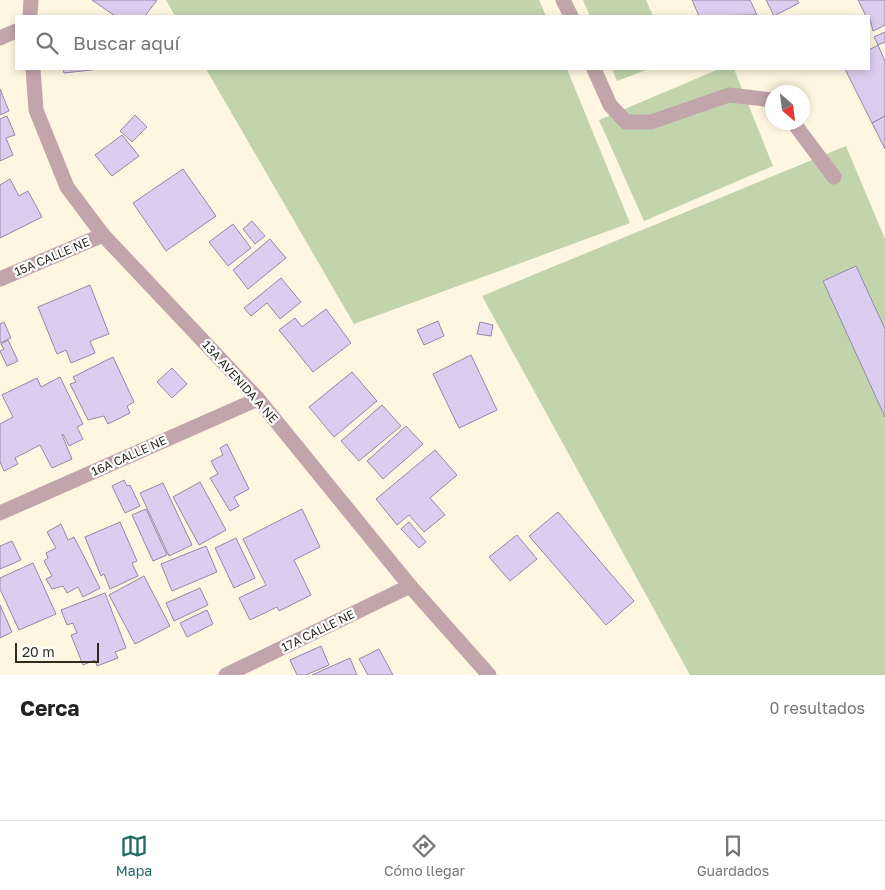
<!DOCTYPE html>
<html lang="es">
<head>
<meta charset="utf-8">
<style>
  :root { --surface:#fff; --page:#f6f6f6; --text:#222; --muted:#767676; --line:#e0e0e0; --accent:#206a64 }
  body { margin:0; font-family:"Golos Text",sans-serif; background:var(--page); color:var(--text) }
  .compass { position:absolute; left:765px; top:85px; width:45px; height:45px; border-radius:50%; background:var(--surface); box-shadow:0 2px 8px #0003; rotate:152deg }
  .scale { position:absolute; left:15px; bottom:12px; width:84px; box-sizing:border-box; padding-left:5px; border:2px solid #302b1d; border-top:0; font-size:14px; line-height:18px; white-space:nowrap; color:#302b1d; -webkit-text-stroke:4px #fff; paint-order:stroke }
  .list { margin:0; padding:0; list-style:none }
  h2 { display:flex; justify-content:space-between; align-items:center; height:65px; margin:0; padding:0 20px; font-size:21px }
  h2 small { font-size:16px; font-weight:400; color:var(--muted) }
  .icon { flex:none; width:28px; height:28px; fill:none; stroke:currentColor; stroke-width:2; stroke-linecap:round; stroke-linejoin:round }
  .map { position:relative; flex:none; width:885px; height:675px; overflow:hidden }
  .search { position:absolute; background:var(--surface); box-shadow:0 2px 8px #0003; left:15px; right:15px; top:15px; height:55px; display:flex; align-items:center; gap:12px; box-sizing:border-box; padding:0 18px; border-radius:0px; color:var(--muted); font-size:19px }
  .sheet { height:145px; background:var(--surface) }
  nav { display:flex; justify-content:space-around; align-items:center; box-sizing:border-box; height:70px; border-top:1px solid var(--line); background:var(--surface); font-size:14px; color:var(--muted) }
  nav a { display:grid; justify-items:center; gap:2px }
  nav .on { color:var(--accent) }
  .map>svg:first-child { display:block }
</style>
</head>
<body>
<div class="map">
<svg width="885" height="675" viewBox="0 0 885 675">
  <rect width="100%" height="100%" fill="#fef6e1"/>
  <g fill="#c1d4ac">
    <polygon points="166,0 539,0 546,16 175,16"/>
    <polygon points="583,0 646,0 653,16 590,16"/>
    <polygon points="206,69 567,69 630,223 354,324"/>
    <polygon points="612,69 649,69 617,81"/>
    <polygon points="719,69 734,69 773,166 644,221 599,120"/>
    <polygon points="846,146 885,239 885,675 690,675 482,296"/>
  </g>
  <g fill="#dbcdef" stroke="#9588a7">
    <polygon points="92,0 157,0 145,16 115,16"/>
    <polygon points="692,0 750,0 757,15 699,16"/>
    <polygon points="766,0 797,0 799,3 774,16"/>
    <polygon points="858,0 885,0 885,25 873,31 869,16 866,16"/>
    <polygon points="885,32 885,42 878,45 874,37"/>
    <polygon points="878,45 885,61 885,116 872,123 845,69 869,69 869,50"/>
    <polygon points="63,69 100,69 64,73"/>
    <polygon points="0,89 9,111 0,115"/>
    <polygon points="135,115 147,127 132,142 120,131"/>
    <polygon points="7,116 15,135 6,138 13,155 0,161 0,119"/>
    <polygon points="885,116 885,149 872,123"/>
    <polygon points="122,135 139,156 112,176 95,155"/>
    <polygon points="183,169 216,216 166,251 133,203"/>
    <polygon points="10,179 19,196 28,191 42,217 0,238 0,185"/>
    <polygon points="252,221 265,236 255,244 243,229"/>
    <polygon points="233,224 251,248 228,266 209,242"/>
    <polygon points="270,239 286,258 248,289 233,270"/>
    <polygon points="856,266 885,329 885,417 823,281"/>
    <polygon points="281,278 301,302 280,319 267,303 251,316 244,308"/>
    <polygon points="90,285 109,334 90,341 95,353 71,363 66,350 57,354 38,307"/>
    <polygon points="326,309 351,343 313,372 279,330 295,318 302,327"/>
    <polygon points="438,321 444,336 424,345 417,330"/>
    <polygon points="4,322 11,338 0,343 0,324"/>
    <polygon points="480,322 493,325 491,336 477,334"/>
    <polygon points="8,340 18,361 7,366 0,351 4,349 1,344"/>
    <polygon points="471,355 497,410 459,428 433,374"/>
    <polygon points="113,357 134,402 127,406 130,413 108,424 104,416 88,420 70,384 76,382 73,377"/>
    <polygon points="172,368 187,384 172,398 157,382"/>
    <polygon points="352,372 377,401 334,437 309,407"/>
    <polygon points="60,377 83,424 77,427 83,439 69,446 63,434 62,435 72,459 52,468 40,445 15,458 18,464 4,471 0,462 0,424 13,417 2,395 37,378 41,387"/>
    <polygon points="382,405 401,426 359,461 341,441"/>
    <polygon points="406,426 423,444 383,479 367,461"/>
    <polygon points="227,444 249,489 234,497 239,506 230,511 210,478 218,474 211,461 223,455 220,448"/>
    <polygon points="435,450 457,475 430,498 445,515 424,532 409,515 397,525 376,499"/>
    <polygon points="124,480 127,486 130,485 140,506 125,513 112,486"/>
    <polygon points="200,482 226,530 199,545 173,497"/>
    <polygon points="163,483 192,545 169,556 140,493"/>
    <polygon points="146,509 167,555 153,561 132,515"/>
    <polygon points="302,509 320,547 294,560 311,595 279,611 277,607 250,620 239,598 266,585 243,539"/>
    <polygon points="558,512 634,601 606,625 529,536"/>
    <polygon points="120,522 137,561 132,563 138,576 110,589 104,574 101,576 85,537"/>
    <polygon points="409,522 426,542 419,548 401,529"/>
    <polygon points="61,524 68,540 74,537 100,588 83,597 78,587 67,593 63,586 52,589 46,579 52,576 44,561 48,558 46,553 56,548 47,532"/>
    <polygon points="517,535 537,559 510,581 489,557"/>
    <polygon points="236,538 255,578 234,588 215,548"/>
    <polygon points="12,541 21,560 0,569 0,546"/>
    <polygon points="206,546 217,572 172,591 161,564"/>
    <polygon points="33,563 56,614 19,630 0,589 0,578"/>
    <polygon points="144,576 170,626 135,644 109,595"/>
    <polygon points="200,588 208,605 174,621 166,603"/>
    <polygon points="105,593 126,648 115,652 118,658 97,666 95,660 83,665 71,635 77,633 73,623 67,625 61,610"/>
    <polygon points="0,605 12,632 0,638"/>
    <polygon points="207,610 213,624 187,637 180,623"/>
    <polygon points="321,646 329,665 306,675 297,675 290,660"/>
    <polygon points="379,649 393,675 368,675 359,659"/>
    <polygon points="350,658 357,675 312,675"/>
  </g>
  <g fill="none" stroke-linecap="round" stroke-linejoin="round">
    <g stroke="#c1a5aa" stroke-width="15">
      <polyline points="563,0 571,16"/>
      <polyline points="30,16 31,0"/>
      <polyline points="0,38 16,31"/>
      <polyline points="33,69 36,110 67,187 103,235 258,399 410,586 489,675"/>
      <polyline points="594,69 610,105 626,122 651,122 729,95 772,100"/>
      <polyline points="793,122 834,177"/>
      <polyline points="0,279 103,235"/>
      <polyline points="0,513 258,399"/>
      <polyline points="226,675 410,586"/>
    </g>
  </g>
  <g text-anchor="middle" stroke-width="4.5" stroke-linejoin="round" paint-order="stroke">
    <g font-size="12" fill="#302b1d" stroke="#fff">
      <text transform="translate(52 257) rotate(-23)" y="4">15A CALLE NE</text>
      <text transform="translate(240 382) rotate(48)" y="4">13A AVENIDA A NE</text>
      <text transform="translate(129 456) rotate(-24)" y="4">16A CALLE NE</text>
      <text transform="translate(318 631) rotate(-26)" y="4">17A CALLE NE</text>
    </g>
  </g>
</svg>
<svg class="compass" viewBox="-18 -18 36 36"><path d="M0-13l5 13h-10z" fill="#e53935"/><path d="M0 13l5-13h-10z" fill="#767676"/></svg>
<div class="scale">20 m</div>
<div class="search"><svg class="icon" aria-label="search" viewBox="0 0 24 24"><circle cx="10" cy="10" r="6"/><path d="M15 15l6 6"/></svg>Buscar aquí</div>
</div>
<section class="sheet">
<h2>Cerca<small>0 resultados</small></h2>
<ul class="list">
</ul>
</section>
<nav>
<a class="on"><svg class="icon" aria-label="map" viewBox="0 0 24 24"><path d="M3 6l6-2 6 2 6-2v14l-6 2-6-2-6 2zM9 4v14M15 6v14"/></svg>Mapa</a>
<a><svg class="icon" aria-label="directions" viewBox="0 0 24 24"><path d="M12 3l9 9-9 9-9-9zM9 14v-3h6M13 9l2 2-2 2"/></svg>Cómo llegar</a>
<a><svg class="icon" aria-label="saved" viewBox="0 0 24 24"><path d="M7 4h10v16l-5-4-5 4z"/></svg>Guardados</a>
</nav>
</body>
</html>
